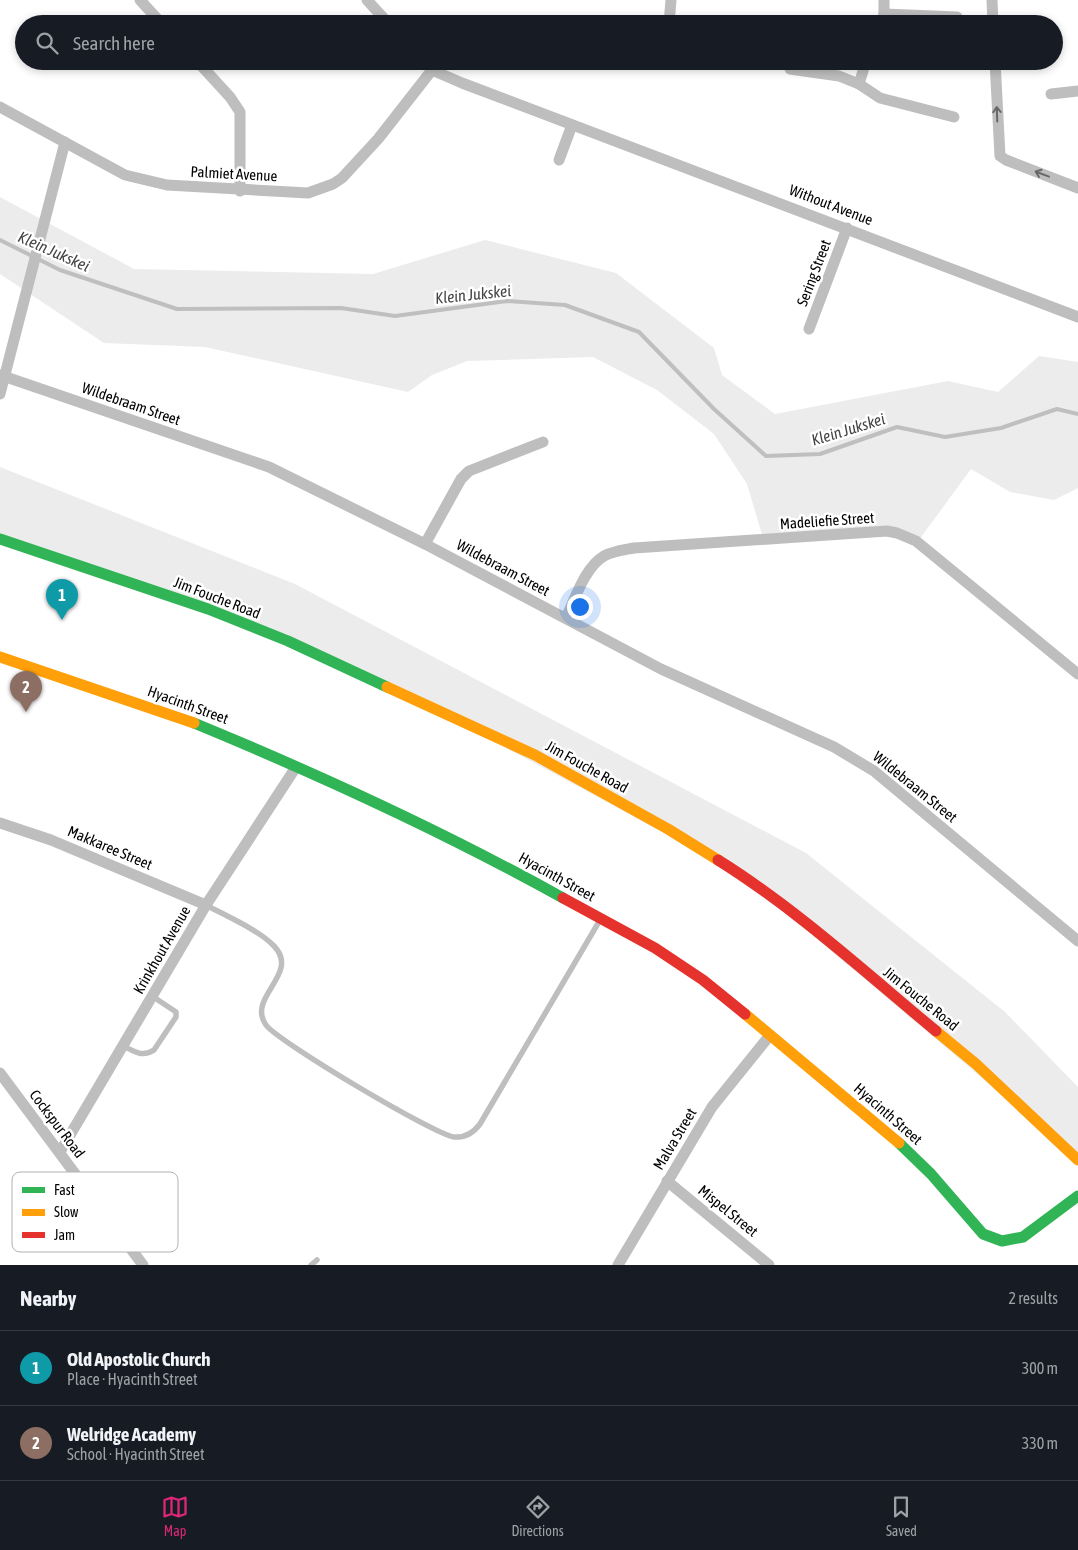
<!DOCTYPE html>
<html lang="en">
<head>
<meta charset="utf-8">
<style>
  :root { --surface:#171b24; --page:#242831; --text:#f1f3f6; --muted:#9ea1a6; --line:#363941; --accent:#db2777 }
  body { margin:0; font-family:"Asap Condensed",sans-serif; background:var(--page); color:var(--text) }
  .you { position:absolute; left:579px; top:606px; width:18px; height:18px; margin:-12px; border:4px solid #fff; border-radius:50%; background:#1a73e8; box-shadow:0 0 0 8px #1a73e833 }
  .badge { display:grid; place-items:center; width:32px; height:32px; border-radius:50%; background:var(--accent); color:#fff; font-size:16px; font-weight:700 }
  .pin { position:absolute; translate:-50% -41px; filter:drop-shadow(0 1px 2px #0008) }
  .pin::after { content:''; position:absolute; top:26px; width:18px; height:15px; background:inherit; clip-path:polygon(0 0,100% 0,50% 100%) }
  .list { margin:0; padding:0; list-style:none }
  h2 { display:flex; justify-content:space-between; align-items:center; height:65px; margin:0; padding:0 20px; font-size:21px }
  h2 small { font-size:16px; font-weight:400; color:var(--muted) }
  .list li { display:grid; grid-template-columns:32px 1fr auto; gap:15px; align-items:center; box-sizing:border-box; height:75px; padding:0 20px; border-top:1px solid var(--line) }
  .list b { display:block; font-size:19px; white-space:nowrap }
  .list p { margin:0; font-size:16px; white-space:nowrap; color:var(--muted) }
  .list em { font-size:16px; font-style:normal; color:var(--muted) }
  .icon { flex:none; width:28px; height:28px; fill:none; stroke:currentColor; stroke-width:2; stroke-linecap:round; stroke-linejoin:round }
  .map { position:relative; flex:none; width:1078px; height:1265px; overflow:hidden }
  .search { position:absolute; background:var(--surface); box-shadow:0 2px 8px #0003; left:15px; right:15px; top:15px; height:55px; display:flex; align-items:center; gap:12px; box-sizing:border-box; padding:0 18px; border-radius:28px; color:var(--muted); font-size:19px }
  .sheet { height:215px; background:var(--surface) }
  nav { display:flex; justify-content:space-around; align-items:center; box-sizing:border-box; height:70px; border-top:1px solid var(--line); background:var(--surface); font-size:14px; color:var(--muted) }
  nav a { display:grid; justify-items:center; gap:2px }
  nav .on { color:var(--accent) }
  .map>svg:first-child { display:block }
</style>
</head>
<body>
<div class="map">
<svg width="1078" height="1265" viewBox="0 0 1078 1265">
  <rect width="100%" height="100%" fill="#fff"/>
  <g fill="#ececec">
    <polygon points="0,197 134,269 373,274 485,240 616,273 714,348 722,375 775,414 948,381 998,392 1039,356 1078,362 1078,488 1054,500 1010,492 971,469 916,544 877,532 763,538 747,484 714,434 657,390 593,357 467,361 432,375 408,392 205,347 104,343 0,274"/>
    <polygon points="0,467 295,584 806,853 1005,1012 1078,1087 1078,1159 739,873 363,671 0,538"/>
  </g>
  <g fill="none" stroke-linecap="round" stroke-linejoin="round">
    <polyline stroke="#bfbfbf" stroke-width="4" points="0,240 60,270 177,309 341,308 395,316 507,301 565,305 639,332 714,409 766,456 820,454 897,427 945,437 1001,428 1057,409 1078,414"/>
    <g stroke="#bebebe" stroke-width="5.5">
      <path d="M206 905C226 916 259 930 274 946 301 974 246 997 266 1025 277 1041 435 1135 454 1137 465 1138 474 1132 480 1124L600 920"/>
      <path d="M123 1046C134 1051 142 1058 154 1050L176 1017V1012L152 996"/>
      <polyline points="311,1265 317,1260"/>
    </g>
    <g stroke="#bebebe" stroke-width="11">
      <polyline points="140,0 162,24"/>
      <polyline points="367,0 389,24"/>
      <polyline points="884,0 884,24"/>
      <polyline points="992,0 993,24"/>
      <polyline points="884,14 957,17"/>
      <polyline points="669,24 671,0"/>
      <polyline points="197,61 230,97 240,112 240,191"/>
      <polyline points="424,61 432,70 462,83 1078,317"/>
      <polyline points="995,61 1000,156 1006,160 1078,188"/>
      <polyline points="790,69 839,76 859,84 880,98 954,117"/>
      <polyline points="859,84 866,61"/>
      <polyline points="1051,94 1078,91"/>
      <polyline points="0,107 125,175 167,185 308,193 333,184 342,178 378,139 432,70"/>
      <polyline points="559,160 572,125"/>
      <polyline points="809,329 847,228"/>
      <polyline points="0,375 269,467 425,544 661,669 834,747 874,771 1078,941"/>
      <polyline points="0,394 65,142"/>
      <polyline points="425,544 461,479 469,471 543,442"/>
      <path d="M566 618C575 599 585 567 604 556 613 551 624 550 634 548L887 531 897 533 916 541 1078 674"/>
      <polyline points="0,823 51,840 206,905"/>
      <polyline points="0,1073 143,1265"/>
      <polyline points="60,1152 206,905 296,767"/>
      <polyline points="667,1181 769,1265"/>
      <polyline points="618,1265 712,1107 770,1035"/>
    </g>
    <g stroke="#30b455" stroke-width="11">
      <polyline points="0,539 208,609 288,641 387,687"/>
      <path d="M194 723C320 775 444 832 563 898"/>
      <polyline points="899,1143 931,1174 983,1234 1002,1241 1023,1237 1078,1196"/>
    </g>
    <g stroke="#ff9f0a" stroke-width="11">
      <polyline points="0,657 194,723"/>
      <polyline points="387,687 535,755 668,829 718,860"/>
      <polyline points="745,1014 899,1143"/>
      <polyline points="936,1031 976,1064 1078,1160"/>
    </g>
    <g stroke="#e5322d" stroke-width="11">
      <path d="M718 860C795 908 866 973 936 1031"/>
      <polyline points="563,898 655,948 703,980 745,1014"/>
    </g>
  </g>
  <defs><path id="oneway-shaft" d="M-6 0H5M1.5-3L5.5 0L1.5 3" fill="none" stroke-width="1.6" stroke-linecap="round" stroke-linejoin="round" transform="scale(1.25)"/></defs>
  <g stroke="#686868">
    <use href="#oneway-shaft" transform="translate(997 114) rotate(-92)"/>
    <use href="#oneway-shaft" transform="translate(1042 174) rotate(-159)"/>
  </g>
  <g text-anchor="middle" stroke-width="5" stroke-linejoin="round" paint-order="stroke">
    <g font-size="15" fill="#000" stroke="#fff">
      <text transform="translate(234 174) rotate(3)" y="5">Palmiet Avenue</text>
      <text transform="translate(831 205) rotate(21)" y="5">Without Avenue</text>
      <text transform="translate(814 273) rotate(-69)" y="5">Sering Street</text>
      <text transform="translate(131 404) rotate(19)" y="5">Wildebraam Street</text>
      <text transform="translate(827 521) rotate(-4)" y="5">Madeliefie Street</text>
      <text transform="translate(503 568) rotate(28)" y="5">Wildebraam Street</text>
      <text transform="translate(217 598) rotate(21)" y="5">Jim Fouche Road</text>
      <text transform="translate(188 705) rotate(20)" y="5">Hyacinth Street</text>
      <text transform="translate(587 767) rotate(29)" y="5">Jim Fouche Road</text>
      <text transform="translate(915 787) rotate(39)" y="5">Wildebraam Street</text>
      <text transform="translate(110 848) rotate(23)" y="5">Makkaree Street</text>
      <text transform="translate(557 877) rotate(29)" y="5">Hyacinth Street</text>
      <text transform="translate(162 950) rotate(-60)" y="5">Krinkhout Avenue</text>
      <text transform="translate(921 999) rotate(39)" y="5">Jim Fouche Road</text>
      <text transform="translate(888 1114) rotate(41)" y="5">Hyacinth Street</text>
      <text transform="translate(57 1124) rotate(53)" y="5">Cockspur Road</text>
      <text transform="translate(675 1139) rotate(-59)" y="5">Malva Street</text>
      <text transform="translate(728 1211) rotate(39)" y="5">Mispel Street</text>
    </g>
    <g font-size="16" font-style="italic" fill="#444" stroke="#fff">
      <text transform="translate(54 251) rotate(24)" y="6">Klein Jukskei</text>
      <text transform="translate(473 294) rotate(-6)" y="6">Klein Jukskei</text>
      <text transform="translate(848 429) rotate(-17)" y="6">Klein Jukskei</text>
    </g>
  </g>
  <rect x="12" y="1172" width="166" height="80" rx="8" fill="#fff" stroke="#b2b2b2" stroke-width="1"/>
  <rect x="22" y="1187" width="23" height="6" fill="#30b455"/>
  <rect x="22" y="1209" width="23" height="7" fill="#ff9f0a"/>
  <rect x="22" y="1232" width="23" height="6" fill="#e5322d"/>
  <g font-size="14" fill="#000">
    <text x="54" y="1195">Fast</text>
    <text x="54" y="1217">Slow</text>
    <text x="54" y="1240">Jam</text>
  </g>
</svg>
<div class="you"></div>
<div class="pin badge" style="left:62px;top:620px;background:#0f9aa8">1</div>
<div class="pin badge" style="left:26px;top:712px;background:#8d6e63">2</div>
<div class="search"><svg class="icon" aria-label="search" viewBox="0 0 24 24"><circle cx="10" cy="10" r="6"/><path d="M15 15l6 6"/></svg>Search here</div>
</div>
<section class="sheet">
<h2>Nearby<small>2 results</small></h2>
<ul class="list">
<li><span class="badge" style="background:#0f9aa8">1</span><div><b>Old Apostolic Church</b><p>Place · Hyacinth Street</p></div><em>300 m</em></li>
<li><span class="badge" style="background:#8d6e63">2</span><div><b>Welridge Academy</b><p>School · Hyacinth Street</p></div><em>330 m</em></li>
</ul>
</section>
<nav>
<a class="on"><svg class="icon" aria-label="map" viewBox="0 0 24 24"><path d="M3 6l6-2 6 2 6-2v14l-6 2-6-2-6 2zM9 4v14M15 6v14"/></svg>Map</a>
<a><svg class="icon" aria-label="directions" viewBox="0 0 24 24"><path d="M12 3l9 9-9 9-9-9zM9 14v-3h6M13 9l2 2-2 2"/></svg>Directions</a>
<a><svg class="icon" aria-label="saved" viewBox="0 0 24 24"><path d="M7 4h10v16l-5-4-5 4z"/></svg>Saved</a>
</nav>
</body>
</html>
